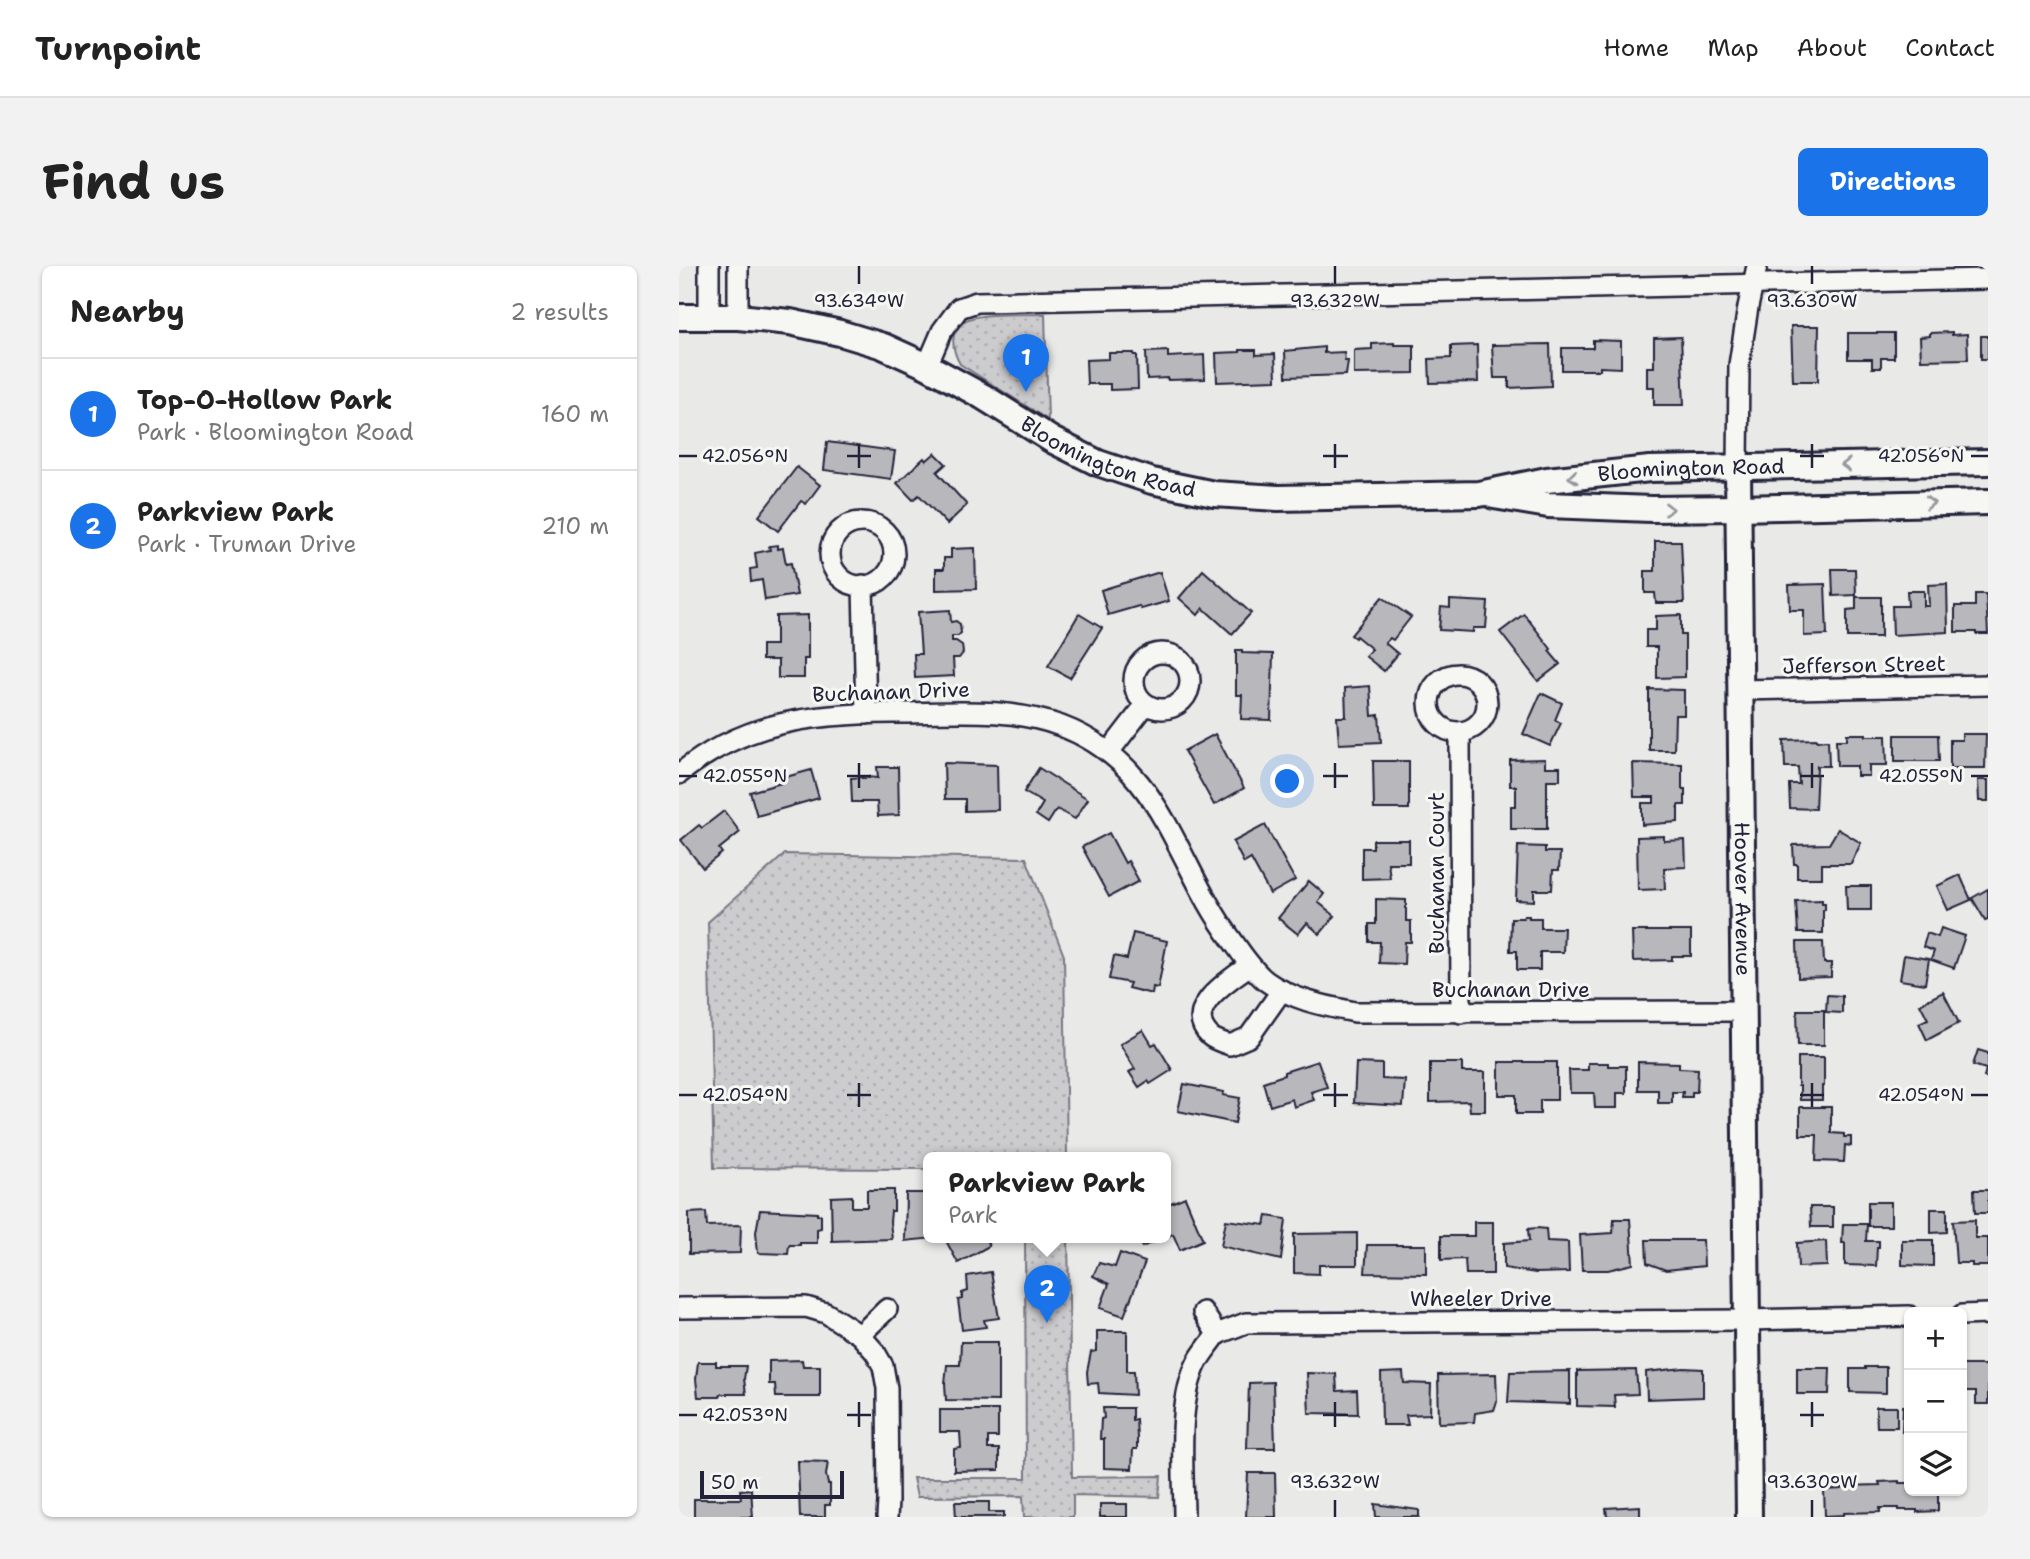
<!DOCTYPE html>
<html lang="en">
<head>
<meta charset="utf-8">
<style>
  :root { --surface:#fff; --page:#f2f2f2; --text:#222; --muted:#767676; --line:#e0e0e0; --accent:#1a73e8 }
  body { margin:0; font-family:"Shantell Sans",sans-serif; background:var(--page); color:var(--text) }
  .controls { position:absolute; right:21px; bottom:21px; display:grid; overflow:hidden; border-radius:10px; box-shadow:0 2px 5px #0004 }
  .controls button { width:63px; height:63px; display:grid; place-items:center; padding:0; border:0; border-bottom:2px solid var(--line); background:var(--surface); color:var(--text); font:35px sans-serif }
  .scale { position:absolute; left:21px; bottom:18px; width:144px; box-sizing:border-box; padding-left:7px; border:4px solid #22223b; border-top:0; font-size:19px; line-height:24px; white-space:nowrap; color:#22223b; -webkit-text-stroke:5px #f6f6f2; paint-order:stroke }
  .you { position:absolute; left:609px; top:516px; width:24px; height:24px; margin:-18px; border:5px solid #fff; border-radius:50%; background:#1a73e8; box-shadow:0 0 0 10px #1a73e833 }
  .badge { display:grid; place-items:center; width:46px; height:46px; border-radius:50%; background:var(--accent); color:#fff; font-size:23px; font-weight:700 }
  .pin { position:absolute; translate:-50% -58px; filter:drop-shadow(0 2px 4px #0008) }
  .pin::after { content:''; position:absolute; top:37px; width:24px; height:21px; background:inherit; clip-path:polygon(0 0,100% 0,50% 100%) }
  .popup { position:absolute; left:244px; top:886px; width:248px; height:91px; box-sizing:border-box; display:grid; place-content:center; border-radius:10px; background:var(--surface); filter:drop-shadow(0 2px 5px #0005); font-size:23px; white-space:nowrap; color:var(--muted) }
  .popup b { font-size:26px; color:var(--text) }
  .popup::after { content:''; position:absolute; left:50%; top:100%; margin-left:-14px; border:14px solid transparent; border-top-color:var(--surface) }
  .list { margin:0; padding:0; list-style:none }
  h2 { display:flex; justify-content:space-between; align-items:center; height:91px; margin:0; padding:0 28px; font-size:30px }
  h2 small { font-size:23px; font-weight:400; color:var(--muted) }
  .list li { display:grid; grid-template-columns:46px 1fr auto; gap:21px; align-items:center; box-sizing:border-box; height:112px; padding:0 28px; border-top:2px solid var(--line) }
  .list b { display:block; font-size:26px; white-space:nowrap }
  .list p { margin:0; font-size:23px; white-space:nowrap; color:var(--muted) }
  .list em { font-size:23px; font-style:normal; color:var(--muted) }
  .icon { flex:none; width:38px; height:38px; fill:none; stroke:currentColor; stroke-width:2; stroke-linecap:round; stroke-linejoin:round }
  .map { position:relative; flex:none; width:1309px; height:1251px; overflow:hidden; border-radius:10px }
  header { display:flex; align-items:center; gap:42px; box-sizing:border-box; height:98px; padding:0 35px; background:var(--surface); border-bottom:2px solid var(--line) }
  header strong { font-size:33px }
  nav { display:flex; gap:38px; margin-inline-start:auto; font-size:24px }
  .intro { display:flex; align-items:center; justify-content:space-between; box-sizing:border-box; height:168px; padding:0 42px }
  h1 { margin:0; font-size:49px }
  .button { padding:18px 32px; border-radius:10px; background:var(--accent); color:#fff; font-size:24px; font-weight:700 }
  main { display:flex; gap:42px; padding:0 42px }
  aside { flex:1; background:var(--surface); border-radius:10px; box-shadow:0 2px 5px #0004 }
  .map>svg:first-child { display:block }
</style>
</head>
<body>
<header>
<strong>Turnpoint</strong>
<nav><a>Home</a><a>Map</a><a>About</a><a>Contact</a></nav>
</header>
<div class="intro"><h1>Find us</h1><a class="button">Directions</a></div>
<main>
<aside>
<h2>Nearby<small>2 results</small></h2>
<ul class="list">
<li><span class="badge">1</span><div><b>Top-O-Hollow Park</b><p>Park · Bloomington Road</p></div><em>160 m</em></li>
<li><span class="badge">2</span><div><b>Parkview Park</b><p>Park · Truman Drive</p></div><em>210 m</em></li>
</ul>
</aside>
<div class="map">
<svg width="1309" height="1251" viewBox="0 0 1309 1251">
  <defs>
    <pattern id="green-dots" width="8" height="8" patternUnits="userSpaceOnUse" patternTransform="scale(1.75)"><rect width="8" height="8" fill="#ccccce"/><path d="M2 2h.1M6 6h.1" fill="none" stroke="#afafb2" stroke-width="1.8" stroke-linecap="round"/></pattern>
  </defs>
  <rect width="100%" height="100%" fill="#e9e9e7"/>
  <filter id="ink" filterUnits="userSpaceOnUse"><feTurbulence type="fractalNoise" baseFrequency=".0143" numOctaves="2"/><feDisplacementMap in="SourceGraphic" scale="14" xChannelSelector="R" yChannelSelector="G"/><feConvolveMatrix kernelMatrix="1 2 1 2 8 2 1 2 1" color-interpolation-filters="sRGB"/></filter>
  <g filter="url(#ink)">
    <g fill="url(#green-dots)" stroke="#777784" stroke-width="2">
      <path d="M366 48 369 154 281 98C273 84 269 63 287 54 303 46 347 49 366 48Z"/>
      <polygon points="106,588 347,592 385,690 388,891 249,891 249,903 35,902 29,656"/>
      <polygon points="346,971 389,971 393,1211 482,1210 480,1231 394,1229 394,1251 345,1251 344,1230 238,1231 234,1212 347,1212"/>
    </g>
    <g fill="#b8b8bc" stroke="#22223b" stroke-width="2">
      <polygon points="1112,60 1140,60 1139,115 1114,115"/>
      <polygon points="1273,66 1273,69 1288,68 1289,93 1242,94 1241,71 1251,70 1251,67"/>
      <polygon points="1169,67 1215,67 1215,92 1202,92 1202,102 1193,102 1193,93 1169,93"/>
      <rect x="1302" y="70" width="7" height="23"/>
      <polygon points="1002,71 1005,139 975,139 975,121 968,121 968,101 975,101 975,72"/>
      <polygon points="914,74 942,75 942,102 921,101 921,104 883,104 883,82 914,82"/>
      <polygon points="715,77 715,79 735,79 735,107 675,108 675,84 693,83 693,78"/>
      <polygon points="871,78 872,120 830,122 830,112 815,112 813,79"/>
      <polygon points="798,79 799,116 751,117 750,93 772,92 772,80"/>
      <polygon points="645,81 645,87 665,86 666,95 669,95 667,109 607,111 606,85"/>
      <polygon points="561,84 577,84 577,89 596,88 597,114 538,116 537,87 561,86"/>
      <polygon points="489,85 489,91 525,89 526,113 489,114 489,112 468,113 467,86"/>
      <polygon points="430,87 455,87 455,89 458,89 459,123 431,124 431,118 408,118 407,94 430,93"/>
      <polygon points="148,176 216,185 212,213 145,204"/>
      <polygon points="256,187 267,198 258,206 288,239 268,258 240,229 234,234 218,217 245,192 247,195"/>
      <polygon points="118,201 141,219 127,238 122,235 99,265 80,250"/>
      <polygon points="976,275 1002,275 1005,337 977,337 976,327 966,327 966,305 976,305"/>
      <polygon points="99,279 99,283 104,282 107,298 112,297 118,329 86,334 83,314 72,316 71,303 78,302 76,287 91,284 90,280"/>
      <polygon points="296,282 297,323 257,324 257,303 265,303 265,292 272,292 272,283"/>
      <polygon points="1153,303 1176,303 1177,329 1154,330"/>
      <polygon points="524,304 572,347 553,368 524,342 519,349 500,332"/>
      <polygon points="481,306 490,335 462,343 460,340 429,349 422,324"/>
      <polygon points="1146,318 1148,369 1125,370 1125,344 1111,344 1110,319"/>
      <polygon points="1268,318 1269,366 1214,369 1213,340 1229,340 1228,325 1245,325 1245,340 1250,340 1249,319"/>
      <polygon points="1296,328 1307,328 1309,368 1297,368 1297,366 1276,366 1276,340 1296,340"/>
      <polygon points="703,331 732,351 714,374 711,372 706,377 719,388 705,405 686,390 693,383 677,370 676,372 672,369"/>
      <polygon points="1177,331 1202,331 1202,371 1168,371 1168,344 1177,343"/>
      <polygon points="771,334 809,336 807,362 794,362 794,366 760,364 762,341 771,342"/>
      <polygon points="271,344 272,356 277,355 281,358 282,367 279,370 273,370 273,375 277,375 283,379 284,387 280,392 274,392 275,410 236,412 235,388 242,388 239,346"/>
      <polygon points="400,348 423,362 391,412 369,400"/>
      <polygon points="845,348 872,383 870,385 881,398 859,415 821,366"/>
      <polygon points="129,349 129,393 125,393 125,412 99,412 99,394 83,394 83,379 97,379 97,350"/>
      <polygon points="1002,349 1002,369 1006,369 1006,411 978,412 978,381 967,381 967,364 977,364 977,350"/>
      <polygon points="557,384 563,384 563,387 594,388 592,454 562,453 563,429 557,429"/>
      <polygon points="691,420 693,450 700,449 702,476 660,478 658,451 667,451 666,422"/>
      <polygon points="970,423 1005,424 1005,449 996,449 995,484 970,484"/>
      <polygon points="862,427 883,437 876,454 882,457 871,480 844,468"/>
      <polygon points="536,468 565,522 535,539 505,485"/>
      <polygon points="1168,468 1187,468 1187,470 1207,470 1208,499 1190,499 1190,510 1178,510 1178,500 1158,500 1157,474 1168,474"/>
      <polygon points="1283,468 1307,468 1306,502 1271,502 1271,474 1283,474"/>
      <polygon points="1216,469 1259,469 1260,495 1216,495"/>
      <polygon points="1138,473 1138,475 1149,474 1150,500 1138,500 1136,543 1111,542 1110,518 1120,518 1119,501 1106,501 1105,474"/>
      <polygon points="866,493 866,501 881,501 881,514 868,514 868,563 832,563 832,540 837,540 837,520 831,520 831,494"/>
      <polygon points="694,495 730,495 730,543 695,543"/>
      <polygon points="265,497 318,499 319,544 286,545 286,533 266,533"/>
      <polygon points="954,497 1003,498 1003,523 1006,523 1006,539 999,539 999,556 963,559 963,537 975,537 975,531 955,531"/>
      <polygon points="198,501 219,501 220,549 199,550 198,536 173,536 172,512 183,511 183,512 190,512 190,511 199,512"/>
      <polygon points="360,502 409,533 396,553 378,543 369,557 357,549 364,537 345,526"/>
      <polygon points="132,504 140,532 78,550 71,526 102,517 100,513"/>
      <polygon points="1299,514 1309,514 1309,535 1300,535"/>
      <polygon points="45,545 61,566 40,583 43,587 24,602 2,574 20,559 23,562"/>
      <polygon points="586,559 616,614 591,628 572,593 565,597 554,576"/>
      <polygon points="1159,563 1182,577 1172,598 1143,598 1143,612 1118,612 1118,598 1115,598 1114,579 1150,578"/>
      <polygon points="430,567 446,597 449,595 460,615 430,631 403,581"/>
      <polygon points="985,570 985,575 1006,574 1007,601 985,602 986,623 959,624 958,571"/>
      <polygon points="694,574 730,574 730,597 709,597 711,612 683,613 683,582 694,582"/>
      <polygon points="839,580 866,581 866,586 881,586 880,604 874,604 873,624 855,624 855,635 837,634"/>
      <polygon points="1281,609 1292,634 1269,644 1258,620"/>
      <polygon points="630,615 645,628 639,636 656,650 641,668 628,657 619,668 599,652"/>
      <polygon points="1167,620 1192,620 1192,644 1168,644"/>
      <polygon points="1309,623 1309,653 1306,654 1293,632"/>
      <polygon points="697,633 727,634 727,655 732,655 732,676 726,676 725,698 700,697 701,676 690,676 690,658 697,658"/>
      <polygon points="1143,634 1143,637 1146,637 1146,644 1144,644 1144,667 1119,667 1117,635"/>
      <polygon points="845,650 850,650 850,652 862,652 862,662 885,662 884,686 861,686 861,704 838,704 838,685 831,685 832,652 844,652"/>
      <polygon points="1262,662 1286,670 1275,702 1252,694 1255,685 1244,681 1248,667 1259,671"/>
      <polygon points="953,665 1012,665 1012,690 993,690 993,694 954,695"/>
      <polygon points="454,667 488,675 479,722 474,721 473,728 449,722 451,717 430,713 435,690 448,693"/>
      <polygon points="1118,676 1144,676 1145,697 1152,697 1152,711 1119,712"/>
      <polygon points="1225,689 1250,693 1246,718 1221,714"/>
      <polygon points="1264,726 1280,757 1248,774 1240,757 1249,753 1241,738"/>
      <polygon points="1148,729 1163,730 1163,747 1147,746"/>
      <polygon points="1118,744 1145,744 1145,779 1119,779"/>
      <polygon points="464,764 473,779 477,777 493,804 471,818 469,815 460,821 450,806 456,803 441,778"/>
      <polygon points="1299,784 1309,787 1309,812 1305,811 1307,803 1294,799"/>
      <polygon points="1119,791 1145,791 1145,820 1143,820 1143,834 1121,834 1121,820 1119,820"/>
      <polygon points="639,795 648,821 632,826 635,834 615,841 613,833 591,840 584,816 605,809 605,806"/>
      <polygon points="820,796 878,796 878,834 861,834 861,848 837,848 837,829 820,829"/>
      <polygon points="959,796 1000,797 1000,802 1019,803 1018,826 1013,826 1013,831 1003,831 1004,826 993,826 993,837 979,837 979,824 959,824"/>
      <polygon points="677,797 703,798 703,813 726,814 724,840 675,837"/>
      <polygon points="751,797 783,797 783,806 806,806 806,845 791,845 790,835 751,836"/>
      <polygon points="909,797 929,797 929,800 947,800 947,827 938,827 938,842 916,842 915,827 891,827 890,804 909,804"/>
      <polygon points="505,818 545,826 544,829 561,832 556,857 499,845"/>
      <polygon points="1121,841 1152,841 1152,867 1165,868 1165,871 1172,871 1172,880 1166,879 1165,896 1137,895 1138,869 1121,869"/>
      <polygon points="188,924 215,924 215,945 212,945 211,956 213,973 153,975 152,931 173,930 173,941 188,941"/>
      <polygon points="1295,924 1309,924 1309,947 1296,947"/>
      <polygon points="227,927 249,927 249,971 306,971 310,980 279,997 265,971 226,975"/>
      <polygon points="506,931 524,974 501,984 494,968 487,971 487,939"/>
      <rect x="1189" y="936" width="23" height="24"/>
      <polygon points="1131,941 1154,941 1154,961 1132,961"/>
      <polygon points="1252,943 1268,943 1268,966 1252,967"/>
      <polygon points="81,944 138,947 138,949 142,949 142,962 138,963 138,977 121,977 121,979 110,979 109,988 79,987 77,966"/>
      <polygon points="27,946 28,960 62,959 61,987 10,988 10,947"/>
      <polygon points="588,950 607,953 602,994 542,980 547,954 586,959"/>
      <polygon points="935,953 951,953 954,998 929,1004 903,1004 901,969 934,967"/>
      <polygon points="1296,954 1296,972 1309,972 1309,1000 1293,1000 1293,997 1277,997 1274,955"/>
      <polygon points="795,956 814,956 814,1008 787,1008 786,993 762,994 762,970 795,970"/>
      <polygon points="1164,958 1188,958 1187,975 1200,975 1200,981 1198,981 1197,1000 1166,999 1166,977 1163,977"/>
      <polygon points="858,962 867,963 868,975 889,976 890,1006 857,1007 825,1002 825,977 850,975 849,963"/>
      <polygon points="678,967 678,999 640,999 640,1008 615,1007 615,968"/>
      <polygon points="458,971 486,971 463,981"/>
      <polygon points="967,974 1024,974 1025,1000 987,1004 968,997"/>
      <polygon points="1223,974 1254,974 1254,1000 1223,999"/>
      <polygon points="1147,975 1148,1000 1119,1001 1118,977"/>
      <polygon points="688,979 747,979 747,1008 686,1007"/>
      <polygon points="441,987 466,996 445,1050 421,1042 430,1018 414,1010 420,997 436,1001"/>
      <polygon points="312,1006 320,1052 305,1054 307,1061 283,1064 279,1034 283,1033 283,1027 289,1025 288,1010"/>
      <polygon points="418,1065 448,1065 448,1105 455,1105 456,1129 420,1127 419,1117 409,1118 408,1106 412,1086 418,1085"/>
      <polygon points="282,1076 319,1076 319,1135 267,1134 266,1117 268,1099 281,1099"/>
      <polygon points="123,1094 124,1100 141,1100 141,1131 97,1131 96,1118 90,1118 90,1095"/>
      <polygon points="19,1096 37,1096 37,1100 67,1100 65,1113 67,1128 41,1128 40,1131 19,1131 17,1113"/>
      <polygon points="1283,1099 1309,1099 1309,1138 1297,1138 1297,1125 1283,1125"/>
      <polygon points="1186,1101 1207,1101 1207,1127 1171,1126 1171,1103 1186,1103"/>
      <polygon points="1005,1102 1024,1103 1024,1131 968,1133 967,1106"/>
      <polygon points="1118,1102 1151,1102 1150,1128 1118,1128"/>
      <polygon points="957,1104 959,1128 935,1129 936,1141 898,1140 898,1105"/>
      <polygon points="891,1105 891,1138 829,1136 831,1106"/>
      <polygon points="724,1106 725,1117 752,1118 751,1148 727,1149 729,1159 703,1159 702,1107"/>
      <polygon points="628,1107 657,1108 658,1125 678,1124 679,1148 630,1147"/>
      <polygon points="817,1108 818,1135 815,1144 796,1147 795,1156 760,1157 759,1109"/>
      <polygon points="594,1116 596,1182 568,1182 570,1117"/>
      <polygon points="1224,1140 1230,1140 1230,1166 1223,1166"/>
      <polygon points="1197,1141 1218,1141 1218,1161 1198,1161"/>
      <polygon points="424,1142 453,1142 453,1154 457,1153 458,1172 458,1183 454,1183 453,1203 425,1202 425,1173 421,1173 422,1153 425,1152"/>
      <polygon points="261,1144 319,1144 319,1171 309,1171 309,1183 320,1183 320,1204 275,1205 275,1183 282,1182 281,1166 261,1166"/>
      <polygon points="119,1195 149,1196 147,1209 149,1218 151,1218 151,1239 146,1239 146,1251 121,1251"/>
      <polygon points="569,1207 596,1207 597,1251 567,1251"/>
      <polygon points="1220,1215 1220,1217 1230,1217 1230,1225 1259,1225 1259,1245 1238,1246 1238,1244 1220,1244 1220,1242 1201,1242 1201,1246 1165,1247 1165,1249 1146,1250 1145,1224 1163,1223 1163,1220 1201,1219 1200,1216"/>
      <polygon points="72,1223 74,1251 15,1251 15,1233 62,1233 61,1224"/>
      <polygon points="276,1236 310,1236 310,1246 325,1246 325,1251 277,1251"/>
      <rect x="421" y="1238" width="27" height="13"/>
      <polygon points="696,1238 740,1244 740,1251 697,1251"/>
      <polygon points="961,1240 961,1251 928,1251 927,1242"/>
    </g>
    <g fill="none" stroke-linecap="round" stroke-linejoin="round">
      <g stroke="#22223b" stroke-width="24">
        <g id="minor">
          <polyline points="30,0 30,50"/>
          <polyline points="59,0 59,51"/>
          <polyline points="248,100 263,65 280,42 298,36 1309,13"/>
          <polyline points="1059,201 1060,99 1069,41 1078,0"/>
          <circle cx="183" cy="288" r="32"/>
          <polyline points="184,319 187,448"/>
          <circle cx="483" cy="415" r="28"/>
          <circle cx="779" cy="437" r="29"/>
          <polyline points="1062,424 1309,419"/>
          <polyline points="781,466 782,747"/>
          <polyline points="430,486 467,438"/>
          <path d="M0 508C65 455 133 448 214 447 269 447 329 440 382 460 485 499 495 596 553 674 563 688 573 704 587 715 613 734 646 740 676 746L1065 745"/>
          <path d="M571 699C552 713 502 742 531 770 535 774 545 777 551 779L570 771 603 724"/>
          <polyline points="0,1042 127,1041 147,1047 181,1069 196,1086 204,1100 208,1122 209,1235 208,1251"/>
          <polyline points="524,1046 538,1068"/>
          <polyline points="1283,1049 1309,1048"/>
          <polyline points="538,1068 567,1057 1068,1054 1230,1050"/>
          <polyline points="181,1069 208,1043"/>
          <path d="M505 1251C505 1204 497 1137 519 1095 524 1086 532 1077 538 1068"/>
        </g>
      </g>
      <g stroke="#22223b" stroke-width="30">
        <g id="tertiary">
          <path id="s1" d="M0 51H59L111 56 161 67 204 80 248 100 303 130 373 174 419 197 473 215 535 228 599 232 800 228 868 214 971 203 1309 196"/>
          <path id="s2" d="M1059 201 1070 1251"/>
          <polyline points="815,230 869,239 972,243 1060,242 1309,236"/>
        </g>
      </g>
      <use href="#minor" stroke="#f6f6f2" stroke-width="19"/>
      <use href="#tertiary" stroke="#f6f6f2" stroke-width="24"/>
    </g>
    <defs><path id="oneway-chevron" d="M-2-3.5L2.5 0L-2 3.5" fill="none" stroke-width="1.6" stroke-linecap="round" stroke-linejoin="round" transform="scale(1.75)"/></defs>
    <g stroke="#9797a0">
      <use href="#oneway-chevron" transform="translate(1167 199) rotate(179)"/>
      <use href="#oneway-chevron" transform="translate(894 211) rotate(174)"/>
      <use href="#oneway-chevron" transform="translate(1251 237) rotate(-2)"/>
      <use href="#oneway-chevron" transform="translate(990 243)"/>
    </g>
  </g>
  <path fill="none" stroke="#22223b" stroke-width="2.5" d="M180 0V18M656 0V18M1133 0V18M180 178V202M656 178V202M1133 178V202M0 190H18M168 190H192M644 190H669M1121 190H1145M1292 190H1309M180 497V522M656 497V522M1133 497V522M0 510H18M168 510H192M644 510H669M1121 510H1145M1292 510H1309M180 817V841M656 817V841M1133 817V841M0 829H18M168 829H192M644 829H669M1121 829H1145M1292 829H1309M180 1136V1161M656 1136V1161M1133 1136V1161M0 1149H18M168 1149H192M644 1149H669M1121 1149H1145M656 1234V1251M1133 1234V1251"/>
  <g text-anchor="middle" stroke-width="6" stroke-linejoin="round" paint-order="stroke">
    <g font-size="21" fill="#22223b" stroke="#f6f6f2">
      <text dy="7" stroke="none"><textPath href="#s1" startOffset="460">Bloomington Road</textPath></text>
      <text dy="7" stroke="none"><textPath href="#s1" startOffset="1052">Bloomington Road</textPath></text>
      <text transform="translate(1185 399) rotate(-1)" y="7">Jefferson Street</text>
      <text transform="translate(212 426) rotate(-2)" y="7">Buchanan Drive</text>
      <text transform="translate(758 607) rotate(-90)" y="7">Buchanan Court</text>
      <text dy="7" stroke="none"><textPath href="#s2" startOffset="432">Hoover Avenue</textPath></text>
      <text x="832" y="731">Buchanan Drive</text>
      <text x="802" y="1040">Wheeler Drive</text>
    </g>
  </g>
  <g font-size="18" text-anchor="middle" fill="#22223b" stroke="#f6f6f2" stroke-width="6" stroke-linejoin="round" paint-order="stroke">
    <text x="180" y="41">93.634°W</text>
    <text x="656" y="41">93.632°W</text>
    <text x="1133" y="41">93.630°W</text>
    <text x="66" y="196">42.056°N</text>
    <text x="1242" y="196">42.056°N</text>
    <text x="66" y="516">42.055°N</text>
    <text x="1242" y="516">42.055°N</text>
    <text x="66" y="835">42.054°N</text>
    <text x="1242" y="835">42.054°N</text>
    <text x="66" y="1155">42.053°N</text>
    <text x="656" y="1222">93.632°W</text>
    <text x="1133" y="1222">93.630°W</text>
  </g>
</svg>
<div class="controls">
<button>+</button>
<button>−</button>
<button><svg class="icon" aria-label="layers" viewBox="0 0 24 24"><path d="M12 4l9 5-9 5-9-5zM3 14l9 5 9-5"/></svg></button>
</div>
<div class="scale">50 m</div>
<div class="you"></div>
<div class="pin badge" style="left:347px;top:126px">1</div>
<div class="pin badge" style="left:368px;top:1057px">2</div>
<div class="popup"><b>Parkview Park</b>Park</div>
</div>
</main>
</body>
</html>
